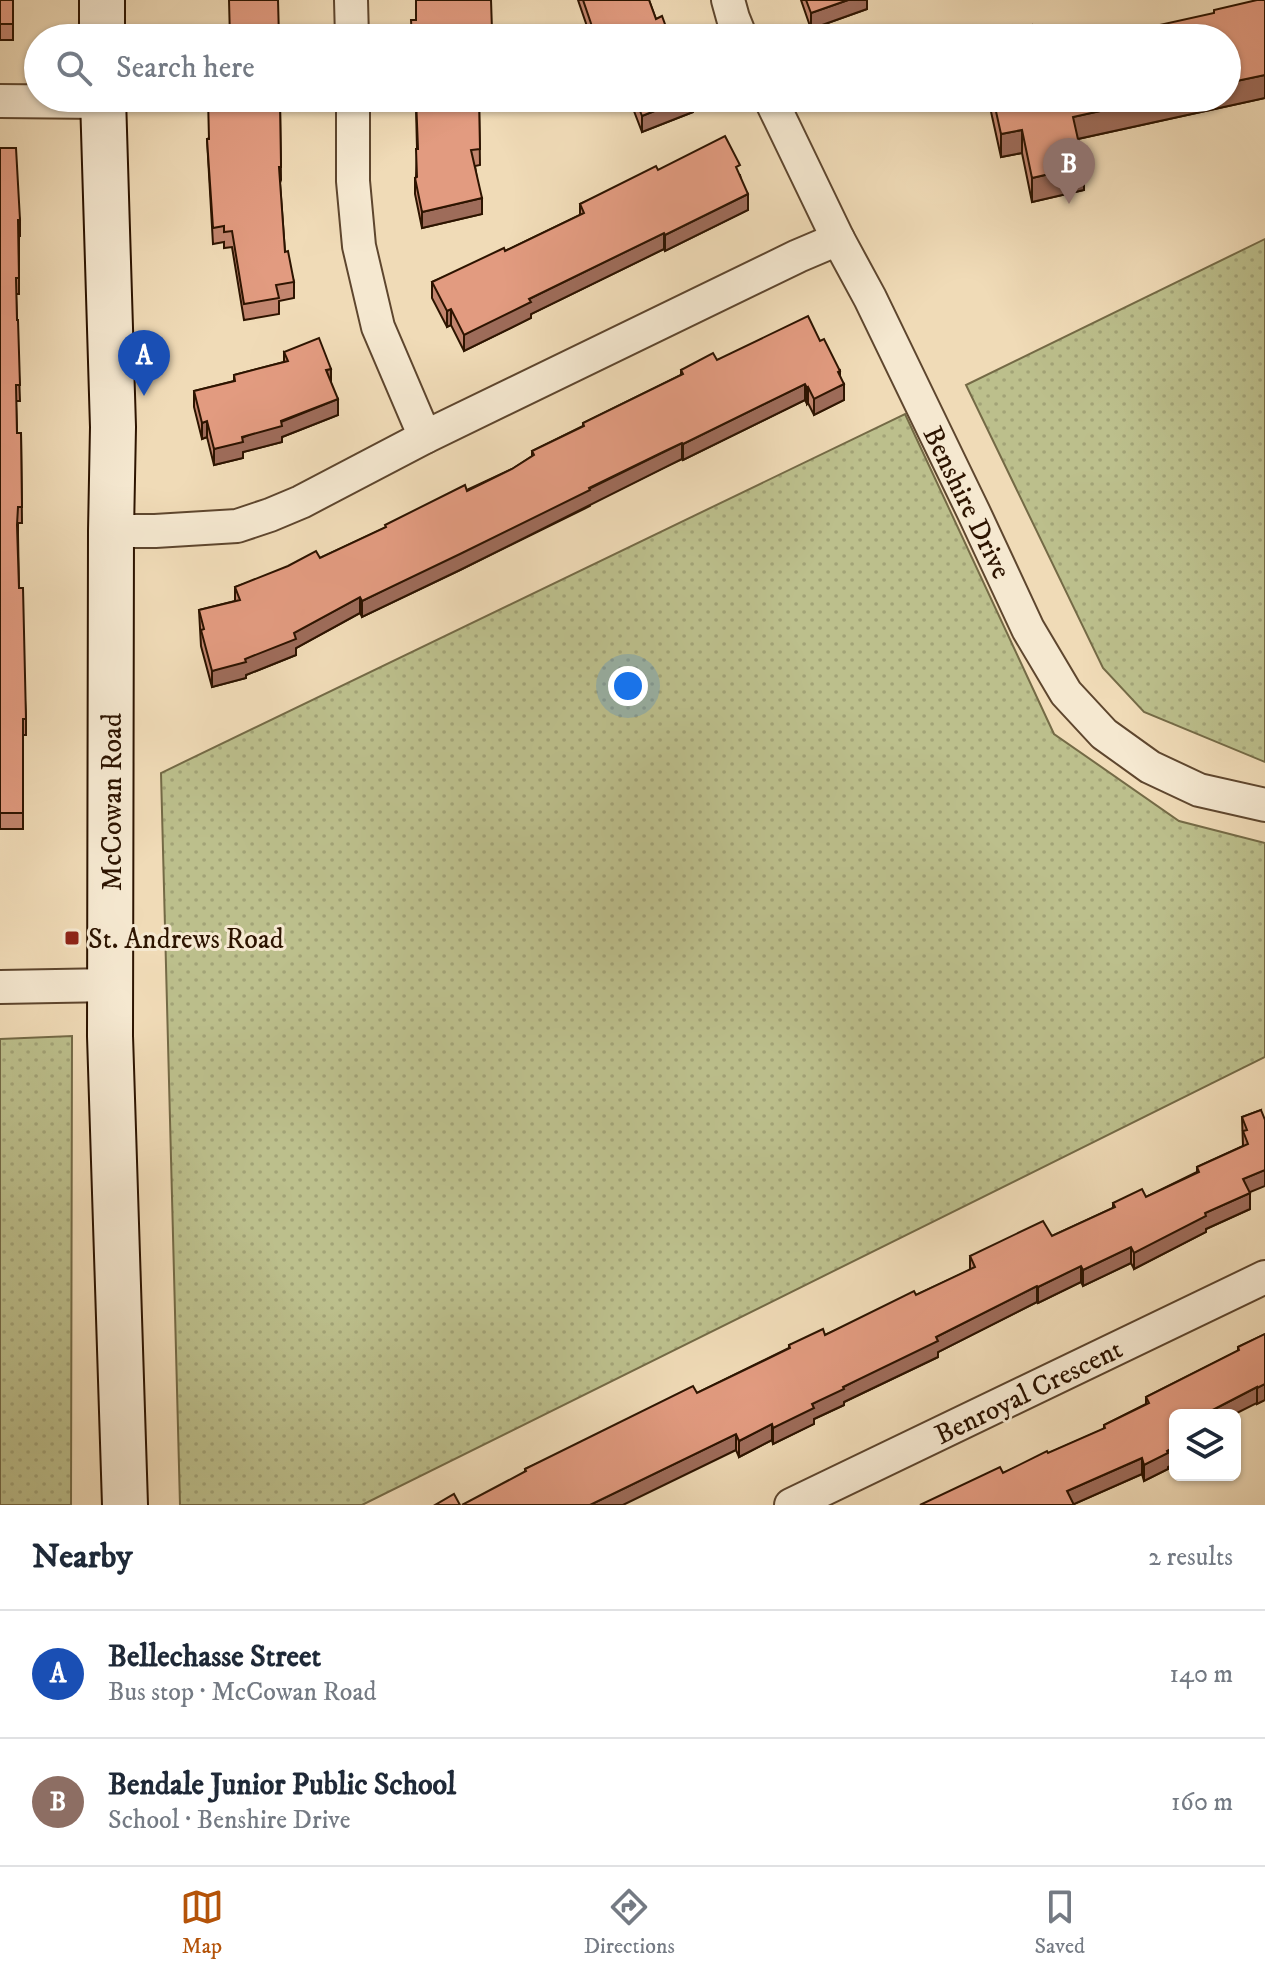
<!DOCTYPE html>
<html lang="en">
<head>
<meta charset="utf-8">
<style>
  :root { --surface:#fff; --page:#f6f6f7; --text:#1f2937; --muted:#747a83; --line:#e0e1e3; --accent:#b45309 }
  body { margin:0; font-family:"IM FELL DW Pica",serif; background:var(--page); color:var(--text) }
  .controls { position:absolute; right:24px; bottom:24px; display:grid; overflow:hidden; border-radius:12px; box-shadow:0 2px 6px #0004 }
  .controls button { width:72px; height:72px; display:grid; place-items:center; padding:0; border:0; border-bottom:2px solid var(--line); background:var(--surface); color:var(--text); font:40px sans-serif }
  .you { position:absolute; left:628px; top:686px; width:28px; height:28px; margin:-20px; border:6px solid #fff; border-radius:50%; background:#1a73e8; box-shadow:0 0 0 12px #1a73e833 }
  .badge { display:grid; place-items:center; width:52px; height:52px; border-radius:50%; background:var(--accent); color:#fff; font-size:26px; font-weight:700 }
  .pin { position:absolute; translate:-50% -66px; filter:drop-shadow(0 2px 4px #0008) }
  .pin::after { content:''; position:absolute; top:42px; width:28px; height:24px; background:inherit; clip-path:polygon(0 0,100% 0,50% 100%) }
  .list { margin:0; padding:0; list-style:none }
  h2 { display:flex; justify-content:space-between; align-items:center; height:104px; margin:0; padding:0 32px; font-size:34px }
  h2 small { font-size:26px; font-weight:400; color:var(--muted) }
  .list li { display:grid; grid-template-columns:52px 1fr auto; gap:24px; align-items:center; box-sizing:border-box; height:128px; padding:0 32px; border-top:2px solid var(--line) }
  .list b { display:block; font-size:30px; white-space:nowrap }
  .list p { margin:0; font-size:26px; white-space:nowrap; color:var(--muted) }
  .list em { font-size:26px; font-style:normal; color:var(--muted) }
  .icon { flex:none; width:44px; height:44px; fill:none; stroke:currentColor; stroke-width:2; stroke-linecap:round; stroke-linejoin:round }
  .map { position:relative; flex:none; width:1265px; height:1505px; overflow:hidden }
  .search { position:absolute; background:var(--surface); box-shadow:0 2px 6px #0004; left:24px; right:24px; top:24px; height:88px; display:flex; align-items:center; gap:20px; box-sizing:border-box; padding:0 28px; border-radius:44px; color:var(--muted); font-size:30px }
  .sheet { height:360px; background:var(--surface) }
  nav { display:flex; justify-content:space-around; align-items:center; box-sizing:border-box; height:112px; border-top:2px solid var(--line); background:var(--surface); font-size:22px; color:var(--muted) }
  nav a { display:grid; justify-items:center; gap:4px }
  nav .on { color:var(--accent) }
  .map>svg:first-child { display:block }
</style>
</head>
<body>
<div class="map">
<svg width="1265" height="1505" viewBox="0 0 1265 1505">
  <defs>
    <pattern id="grass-dots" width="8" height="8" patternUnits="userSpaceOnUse" patternTransform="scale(2)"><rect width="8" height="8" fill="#bcbf8c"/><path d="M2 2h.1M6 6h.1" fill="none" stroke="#a2a377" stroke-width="1.8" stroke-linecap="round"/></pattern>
  </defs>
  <rect width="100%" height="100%" fill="#f0dbb7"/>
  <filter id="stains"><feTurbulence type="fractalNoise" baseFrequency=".0025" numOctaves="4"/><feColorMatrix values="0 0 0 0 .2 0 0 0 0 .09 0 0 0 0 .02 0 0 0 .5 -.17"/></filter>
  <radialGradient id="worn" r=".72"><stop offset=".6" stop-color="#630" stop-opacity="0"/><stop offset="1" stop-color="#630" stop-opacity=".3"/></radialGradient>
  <g fill="url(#grass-dots)" stroke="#746a46" stroke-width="2">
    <polygon points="1265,239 1265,762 1144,712 1103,668 966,385"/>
    <polygon points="905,414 1054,734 1179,821 1265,843 1265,1057 362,1505 180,1505 161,773"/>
    <polygon points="72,1036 71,1505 0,1505 0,1039"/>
  </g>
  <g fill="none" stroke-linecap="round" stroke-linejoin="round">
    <g stroke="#5e462e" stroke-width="36">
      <g id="street">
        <polyline points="351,0 352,38"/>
        <polyline points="728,0 733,18 741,38"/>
        <polyline points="353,98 353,181 359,246 378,327 425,437"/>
        <polyline points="770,98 838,239 870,298 974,513 1028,629 1066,693 1104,734 1150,767 1199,790 1265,805"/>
        <polyline points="0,101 103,102"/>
        <polyline points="111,531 155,531 237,526 270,515 301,502 425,437 798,256 838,239"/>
        <polyline points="0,987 112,985"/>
        <polyline points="791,1505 1265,1277"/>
      </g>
    </g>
    <g stroke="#2d1400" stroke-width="48">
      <g id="secondary">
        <polyline points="102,0 102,38"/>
        <polyline points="103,98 113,427 111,531 110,1036 125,1505"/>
      </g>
    </g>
    <use href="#street" stroke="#f5e8d0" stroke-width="32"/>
    <use href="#secondary" stroke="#f5e8d0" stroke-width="44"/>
  </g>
  <g fill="#c2856e" stroke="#2d1400" stroke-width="2">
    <rect x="0" y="0" width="13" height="40"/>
    <polygon points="578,0 649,0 656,19 670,38 591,38"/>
    <polygon points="801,0 867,0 867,9 811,29"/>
    <polygon points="1265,0 1265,98 1078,139 1084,190 1032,202 1022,153 1001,157 988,98 1227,98 1214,13"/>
    <polygon points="413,98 479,98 480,165 475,166 482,214 422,228 415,194 415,178 416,177 417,149 416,108 413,109"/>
    <polygon points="629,98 693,98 693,112 642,132"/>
    <polygon points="280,103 281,180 280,183 285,252 294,282 294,298 279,301 279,314 244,320 232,247 224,248 224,242 213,244 207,139 272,104"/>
    <polygon points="0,148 20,220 20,236 19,236 19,294 16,294 20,401 16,401 17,433 21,433 22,523 18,523 18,535 19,588 26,719 26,735 23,735 23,829 0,829"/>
    <polygon points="658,170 740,175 748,210 665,251 664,249 531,314 531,318 464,351 451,325 447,327 432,298 432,282 505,251 580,215 580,204"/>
    <polygon points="820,341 840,376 844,400 814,415 808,403 807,404 805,400 683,460 682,459 663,468 590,504 590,506 460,570 362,617 360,613 296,648 296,655 246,675 246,678 212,687 201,646 199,610 235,601 235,587 320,558 512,469 532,456 532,451 583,426 583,423 681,375 681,370 717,360"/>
    <polygon points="284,352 331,383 338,415 282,437 282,442 243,452 243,458 214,465 207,437 202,439 194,407 194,391 234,381 234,375 284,362"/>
    <polygon points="1261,1110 1250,1193 1250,1209 1206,1229 1206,1232 1134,1269 1131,1263 1083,1286 1081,1282 1038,1303 1037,1302 938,1352 938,1357 844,1402 844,1405 814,1419 814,1424 773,1444 772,1440 739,1457 736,1450 525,1471 525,1469 697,1393 789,1348 789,1345 825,1335 916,1295 970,1270 970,1256 1052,1236 1113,1208 1113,1203 1146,1197 1197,1172 1197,1167 1243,1146 1242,1117"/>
    <polygon points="1265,1334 1265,1400 1257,1404 1257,1403 1175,1415 1168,1469 1144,1481 1142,1474 1074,1504 1003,1473 1104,1429 1104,1425 1146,1404 1146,1397 1238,1351 1238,1347"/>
  </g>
  <g fill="#9e6c5a" stroke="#2d1400" stroke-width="2">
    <polygon points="848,0 867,0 867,9 811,29 811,13"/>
    <polygon points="1265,75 1265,98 1073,140 1073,117 1159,98 1227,98 1227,83"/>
    <polygon points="687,98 693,98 693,112 642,132 642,116"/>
    <polygon points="1022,130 1022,153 1001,157 1001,134"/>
    <polygon points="1084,166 1084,190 1032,202 1032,178"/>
    <polygon points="748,194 748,210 665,251 665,235"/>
    <polygon points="482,198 482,214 422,228 422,212"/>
    <polygon points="664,233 664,249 531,314 531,318 464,351 464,335 529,299"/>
    <polygon points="451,309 451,325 447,327 447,311"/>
    <polygon points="331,369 331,385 326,370"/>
    <polygon points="840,371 840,386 844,384 844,400 814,415 814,399"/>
    <polygon points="805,384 805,400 683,460 683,444"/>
    <polygon points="808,387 808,403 807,404 807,388"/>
    <polygon points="338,399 338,415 282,437 282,442 243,452 243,458 214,465 214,449"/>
    <polygon points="207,421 207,437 202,439 202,423"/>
    <polygon points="682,443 682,459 460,570 362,617 362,601"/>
    <polygon points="360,597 360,613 296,648 296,655 246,675 246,678 212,687 212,671 245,659"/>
    <polygon points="1265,1170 1265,1186 1243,1195 1243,1179"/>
    <polygon points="1250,1193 1250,1209 1206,1229 1206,1232 1134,1269 1134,1253 1205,1213"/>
    <polygon points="1131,1247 1131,1263 1083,1286 1083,1270"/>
    <polygon points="1081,1266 1081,1282 1038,1303 1038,1287"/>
    <polygon points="1037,1286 1037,1302 938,1352 938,1357 844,1402 844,1405 814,1419 814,1424 773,1444 773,1428 812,1404 936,1337"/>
    <polygon points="1265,1384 1265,1400 1257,1404 1257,1388"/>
    <polygon points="1257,1387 1257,1403 1233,1415 1203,1415"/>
    <polygon points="772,1424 772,1440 739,1457 739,1441"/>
    <polygon points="736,1434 736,1450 623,1505 590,1505"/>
    <polygon points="1175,1447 1175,1463 1168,1467 1168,1469 1144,1481 1144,1465"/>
    <polygon points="1142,1458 1142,1474 1072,1505 1067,1491"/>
  </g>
  <g fill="#e29b80" stroke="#2d1400" stroke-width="2">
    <rect x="0" y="0" width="13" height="24"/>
    <polygon points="229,0 278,0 279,38 230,38"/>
    <polygon points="416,0 491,0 492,30 494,30 495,38 412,38 411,20 416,20"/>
    <polygon points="583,0 649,0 656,19 662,16 670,38 596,38"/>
    <polygon points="806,0 848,0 811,13"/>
    <polygon points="1257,0 1265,0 1265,75 1227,83 1227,38 1101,38 1214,13 1214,10"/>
    <polygon points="1032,25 1035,38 980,38 979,36"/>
    <polygon points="208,98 272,98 272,104 280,103 281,164 281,167 279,167 285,252 288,251 294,282 276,285 279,298 244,304 232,231 224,232 224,226 213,228 207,139 209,139"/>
    <polygon points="416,98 479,98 480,149 471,150 482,198 422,212 415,178 417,177 416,149 418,149"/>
    <polygon points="635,98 687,98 642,116"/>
    <polygon points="993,98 1159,98 1073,117 1084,166 1032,178 1022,130 1001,134"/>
    <polygon points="725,136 740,165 736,167 748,194 665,235 664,233 529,299 531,302 464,335 451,309 447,311 432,282 504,248 505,251 584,213 580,204 656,166 658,170"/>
    <polygon points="0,148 16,148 20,220 18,220 19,278 16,278 17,320 18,320 20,385 16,385 17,433 21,433 22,507 18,507 17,525 19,588 23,588 26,719 23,719 23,813 0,813"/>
    <polygon points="808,316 820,341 824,339 840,371 838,372 844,384 814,399 808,387 807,388 805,384 683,444 682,443 663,452 589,488 590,490 460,554 362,601 360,597 294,633 296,639 245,659 246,662 212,671 201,630 204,629 199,610 240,600 235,587 288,566 316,551 320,558 386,527 385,525 465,485 467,491 512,469 534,455 532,451 584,426 583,423 683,374 681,370 713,353 717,360"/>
    <polygon points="319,338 331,369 326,370 338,399 281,421 282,426 242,437 243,442 214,449 207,421 202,423 194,391 235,381 234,375 288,361 284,352"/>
    <polygon points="1261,1110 1265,1120 1265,1170 1243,1179 1250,1193 1205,1213 1206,1216 1134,1253 1131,1247 1083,1270 1081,1266 1038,1287 1037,1286 936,1337 938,1341 843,1387 844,1389 812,1404 814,1408 773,1428 772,1424 739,1441 736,1434 590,1505 462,1505 526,1471 525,1469 693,1386 697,1393 790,1348 789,1345 823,1329 825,1335 914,1291 916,1295 975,1267 970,1256 1043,1221 1052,1236 1115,1207 1113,1203 1142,1189 1146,1197 1199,1172 1197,1167 1248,1144 1243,1131 1247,1130 1242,1117"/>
    <polygon points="1265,1334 1265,1384 1257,1388 1257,1387 1203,1415 1175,1415 1175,1447 1167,1451 1168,1453 1144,1465 1142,1458 1067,1491 1074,1505 920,1505 1000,1467 1003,1473 1047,1451 1048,1453 1105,1428 1104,1425 1149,1403 1146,1397 1239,1350 1238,1347"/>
    <polygon points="454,1494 460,1505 435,1505"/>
  </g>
  <rect fill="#8f2418" stroke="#f5e8d0" stroke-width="3" x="64" y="930" width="16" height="16" rx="4"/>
  <g text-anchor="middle" stroke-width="6" stroke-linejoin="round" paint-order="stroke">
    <g font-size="28" fill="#2d1400" stroke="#f5e8d0">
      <text transform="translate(968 502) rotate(64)" y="10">Benshire Drive</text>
      <text transform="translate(111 802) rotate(-90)" y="10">McCowan Road</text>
      <text transform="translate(1028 1391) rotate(-26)" y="10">Benroyal Crescent</text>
    </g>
    <g font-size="28" fill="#2d1400" stroke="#f5e8d0" text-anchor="start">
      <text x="88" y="948">St. Andrews Road</text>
    </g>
  </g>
  <rect width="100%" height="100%" filter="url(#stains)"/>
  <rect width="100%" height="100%" fill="url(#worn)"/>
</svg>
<div class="controls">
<button><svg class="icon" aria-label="layers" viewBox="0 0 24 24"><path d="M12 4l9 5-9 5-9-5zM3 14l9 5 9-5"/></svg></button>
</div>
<div class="you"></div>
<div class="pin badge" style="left:144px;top:396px;background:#1a4fb4">A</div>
<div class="pin badge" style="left:1069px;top:204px;background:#8d6e63">B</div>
<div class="search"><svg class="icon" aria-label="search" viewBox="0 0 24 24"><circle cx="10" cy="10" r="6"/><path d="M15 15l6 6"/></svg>Search here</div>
</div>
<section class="sheet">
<h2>Nearby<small>2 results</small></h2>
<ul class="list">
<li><span class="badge" style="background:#1a4fb4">A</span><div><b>Bellechasse Street</b><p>Bus stop · McCowan Road</p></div><em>140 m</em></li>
<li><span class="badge" style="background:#8d6e63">B</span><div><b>Bendale Junior Public School</b><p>School · Benshire Drive</p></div><em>160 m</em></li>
</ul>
</section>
<nav>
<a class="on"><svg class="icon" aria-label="map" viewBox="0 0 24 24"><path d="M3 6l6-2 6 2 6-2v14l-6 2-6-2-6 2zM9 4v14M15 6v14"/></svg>Map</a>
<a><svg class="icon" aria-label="directions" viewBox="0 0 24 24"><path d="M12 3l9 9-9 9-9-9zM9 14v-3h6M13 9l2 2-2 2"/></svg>Directions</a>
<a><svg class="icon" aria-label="saved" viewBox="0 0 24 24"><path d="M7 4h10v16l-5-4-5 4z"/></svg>Saved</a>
</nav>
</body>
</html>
